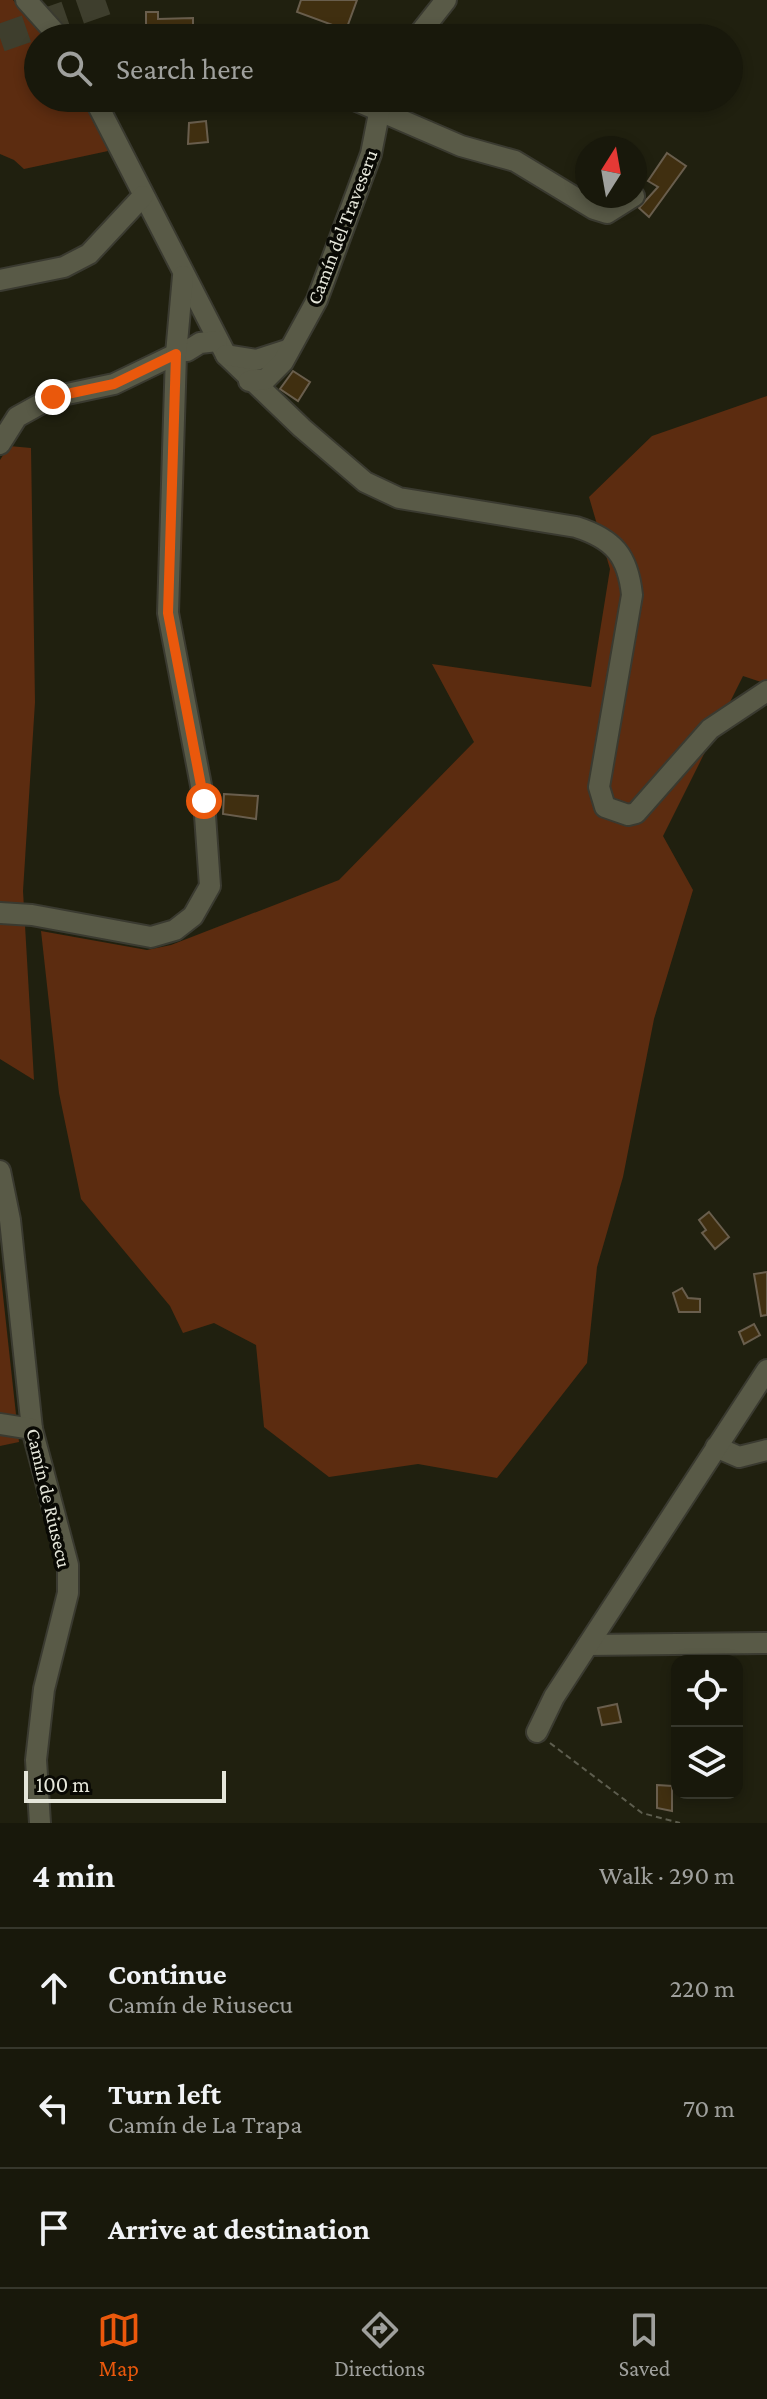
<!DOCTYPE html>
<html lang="en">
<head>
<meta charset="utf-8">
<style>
  :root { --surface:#18180b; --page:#212114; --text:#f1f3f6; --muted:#9fa09d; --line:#36372c; --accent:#ea580c }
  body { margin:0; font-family:"Crimson Pro",serif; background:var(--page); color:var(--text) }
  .controls { position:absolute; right:24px; bottom:24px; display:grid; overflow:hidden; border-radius:16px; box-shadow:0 4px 12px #0003 }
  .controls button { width:72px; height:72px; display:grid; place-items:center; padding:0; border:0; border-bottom:2px solid var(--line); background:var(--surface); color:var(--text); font:40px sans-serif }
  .compass { position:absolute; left:575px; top:136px; width:72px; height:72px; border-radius:50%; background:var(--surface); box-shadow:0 4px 12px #0003; rotate:11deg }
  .scale { position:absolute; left:24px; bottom:20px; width:202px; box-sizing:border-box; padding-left:8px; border:4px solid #e5e6da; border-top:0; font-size:22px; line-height:28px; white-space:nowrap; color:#e5e6da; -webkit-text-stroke:6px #090904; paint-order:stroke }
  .stop { position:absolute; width:24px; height:24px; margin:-18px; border:6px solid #ea580c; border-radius:50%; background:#fff }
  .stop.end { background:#ea580c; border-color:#fff; box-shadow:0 2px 8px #0008 }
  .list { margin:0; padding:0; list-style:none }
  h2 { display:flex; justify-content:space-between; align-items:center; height:104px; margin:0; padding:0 32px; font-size:34px }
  h2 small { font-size:26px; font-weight:400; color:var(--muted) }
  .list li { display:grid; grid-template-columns:52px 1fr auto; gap:24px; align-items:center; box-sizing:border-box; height:120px; padding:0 32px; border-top:2px solid var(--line) }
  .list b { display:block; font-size:30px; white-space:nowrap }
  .list p { margin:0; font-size:26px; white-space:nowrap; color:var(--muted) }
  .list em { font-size:26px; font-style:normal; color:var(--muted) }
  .icon { flex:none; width:44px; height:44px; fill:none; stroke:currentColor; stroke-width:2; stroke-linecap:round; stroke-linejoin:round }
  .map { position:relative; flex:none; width:767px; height:1823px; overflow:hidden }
  .search { position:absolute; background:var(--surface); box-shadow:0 4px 12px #0003; left:24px; right:24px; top:24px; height:88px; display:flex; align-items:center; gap:20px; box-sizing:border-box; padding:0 28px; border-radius:44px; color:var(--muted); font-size:30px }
  .sheet { height:464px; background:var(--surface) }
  nav { display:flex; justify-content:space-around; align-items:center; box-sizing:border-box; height:112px; border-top:2px solid var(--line); background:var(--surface); font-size:22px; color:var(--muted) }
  nav a { display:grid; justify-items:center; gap:4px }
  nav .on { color:var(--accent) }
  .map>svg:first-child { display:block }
</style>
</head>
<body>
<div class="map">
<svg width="767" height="1823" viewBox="0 0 767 1823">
  <rect width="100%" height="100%" fill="#20200f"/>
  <g fill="#5c2c10">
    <polygon points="0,0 13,0 49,38 38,38 38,98 86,98 108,151 24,169 14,160 0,154"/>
    <polygon points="767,396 767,684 743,676 663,836 693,890 654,1019 623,1177 597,1267 587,1363 497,1478 418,1464 329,1477 264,1427 256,1345 214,1323 183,1333 170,1306 81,1199 59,1093 41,931 147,950 171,945 339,880 474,742 432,664 591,687 610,569 589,497 652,436"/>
    <polygon points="9,446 31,448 35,702 23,891 34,1080 0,1059 0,460"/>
    <polygon points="0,1268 19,1442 0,1446"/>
  </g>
  <g fill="#402f10" stroke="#695e4d" stroke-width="2">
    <polygon points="301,0 357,0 346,30 297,12"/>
    <polygon points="146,12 158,12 158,19 193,18 193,38 146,38"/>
    <polygon points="206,121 208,142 188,144 189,123"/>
    <polygon points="667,153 686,166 649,217 639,208 658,187 648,181"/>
    <polygon points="293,371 310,382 298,401 280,389"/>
    <polygon points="224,794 258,796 256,819 223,814"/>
    <polygon points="709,1212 729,1237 715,1249 702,1233 706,1230 699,1220"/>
    <polygon points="767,1272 767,1315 761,1316 754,1274"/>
    <polygon points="682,1288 688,1298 700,1299 700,1312 679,1312 673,1293"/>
    <polygon points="754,1324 760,1335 744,1344 739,1332"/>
    <polygon points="617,1704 621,1722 602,1725 598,1708"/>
    <polygon points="657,1785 672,1786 672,1811 657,1808"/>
  </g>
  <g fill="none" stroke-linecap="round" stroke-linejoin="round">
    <polyline stroke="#3e3e2d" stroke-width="28" stroke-dasharray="28 14" stroke-linecap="butt" points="0,38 109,0"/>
    <g stroke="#3a3a30" stroke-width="24">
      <g id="minor">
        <polyline points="26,0 60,38"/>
        <polyline points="416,38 446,0"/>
        <path d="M94 98 226 355 302 428 365 482 399 498 576 527C614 539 628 556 632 595L599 787 605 807 628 815 636 813 710 729 767 691"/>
        <polyline points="350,98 461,146 515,161 594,209 607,213 634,196"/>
        <polyline points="0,280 64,267 89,254 143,196"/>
        <polyline points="187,351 200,343 217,341"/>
        <polyline points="226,355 256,360 287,350"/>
        <polyline points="249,381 266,379 283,362 317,300 371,154 382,98"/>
        <polyline points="0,444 17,417 53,397 114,384 176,354"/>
        <polyline points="0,913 32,915 151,937 175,930 193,916 210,886 204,801 168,613 176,354 183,276"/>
        <polyline points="0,1171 10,1220 32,1429 68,1565 68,1593 44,1689 36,1760 40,1823"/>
        <polyline points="0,1424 32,1429"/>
        <polyline points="716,1447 739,1457 767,1450"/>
        <polyline points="588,1645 767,1643"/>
        <polyline points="537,1732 554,1697 767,1370"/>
      </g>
    </g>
    <polyline stroke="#5d5d4e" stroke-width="2" stroke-dasharray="6 4" stroke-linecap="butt" points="550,1743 642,1813 680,1823"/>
    <use href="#minor" stroke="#595a47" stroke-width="20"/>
  </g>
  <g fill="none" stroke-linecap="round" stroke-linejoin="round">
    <polyline stroke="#ea580c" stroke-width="10" points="53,397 114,384 176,354 168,613 204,801"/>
  </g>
  <g text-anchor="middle" stroke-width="7" stroke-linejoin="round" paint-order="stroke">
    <g font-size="20" fill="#e5e6da" stroke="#090904">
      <text transform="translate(342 227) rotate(-69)" y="7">Camín del Traveseru</text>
      <text transform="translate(49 1498) rotate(77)" y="7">Camín de Riusecu</text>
    </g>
  </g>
</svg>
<div class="controls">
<button><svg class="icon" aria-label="locate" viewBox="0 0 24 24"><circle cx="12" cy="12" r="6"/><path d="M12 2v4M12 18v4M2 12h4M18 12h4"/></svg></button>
<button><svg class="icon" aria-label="layers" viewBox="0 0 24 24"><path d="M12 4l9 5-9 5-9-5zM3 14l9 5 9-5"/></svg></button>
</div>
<svg class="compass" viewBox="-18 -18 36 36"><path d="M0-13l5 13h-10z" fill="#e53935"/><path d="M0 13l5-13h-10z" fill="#9fa09d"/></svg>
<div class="scale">100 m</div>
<div class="stop" style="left:204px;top:801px"></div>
<div class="stop end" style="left:53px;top:397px"></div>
<div class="search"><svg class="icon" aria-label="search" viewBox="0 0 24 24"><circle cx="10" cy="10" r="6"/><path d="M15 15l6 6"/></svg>Search here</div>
</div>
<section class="sheet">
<h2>4 min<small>Walk · 290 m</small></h2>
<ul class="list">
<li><svg class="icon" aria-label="ahead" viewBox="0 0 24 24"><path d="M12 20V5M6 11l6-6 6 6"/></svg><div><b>Continue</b><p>Camín de Riusecu</p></div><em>220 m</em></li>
<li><svg class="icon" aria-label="left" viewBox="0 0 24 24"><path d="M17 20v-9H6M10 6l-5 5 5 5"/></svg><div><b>Turn left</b><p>Camín de La Trapa</p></div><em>70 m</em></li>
<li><svg class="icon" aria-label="arrive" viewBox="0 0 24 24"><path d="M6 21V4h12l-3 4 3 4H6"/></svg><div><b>Arrive at destination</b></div></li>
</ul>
</section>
<nav>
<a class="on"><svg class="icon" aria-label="map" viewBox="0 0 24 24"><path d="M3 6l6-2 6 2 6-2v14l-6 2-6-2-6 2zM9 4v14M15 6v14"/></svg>Map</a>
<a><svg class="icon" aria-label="directions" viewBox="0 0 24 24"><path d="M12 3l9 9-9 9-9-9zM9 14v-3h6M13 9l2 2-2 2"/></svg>Directions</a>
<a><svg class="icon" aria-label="saved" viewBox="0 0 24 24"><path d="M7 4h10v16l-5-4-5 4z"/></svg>Saved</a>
</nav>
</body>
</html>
